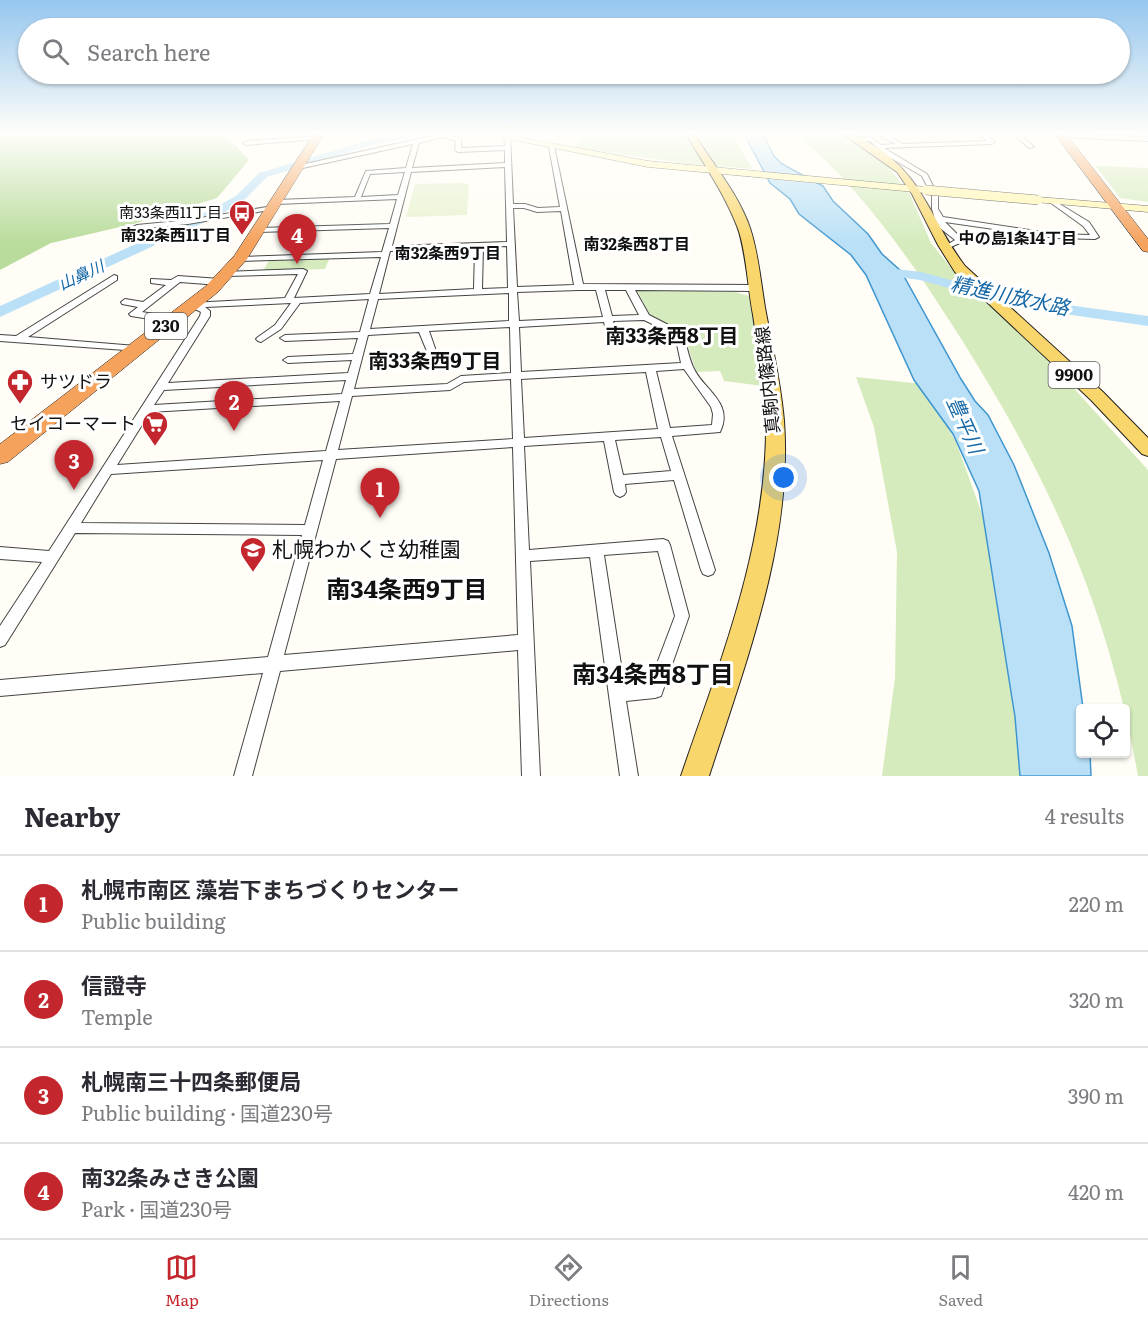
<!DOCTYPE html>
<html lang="en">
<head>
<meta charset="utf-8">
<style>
  :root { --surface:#fff; --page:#f2f2f3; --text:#2b2b33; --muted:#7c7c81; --line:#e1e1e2; --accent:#c4262e }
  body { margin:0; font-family:Literata,"Noto Sans JP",serif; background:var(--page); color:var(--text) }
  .controls { position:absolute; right:18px; bottom:18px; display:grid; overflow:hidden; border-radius:6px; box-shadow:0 2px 4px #0004 }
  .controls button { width:54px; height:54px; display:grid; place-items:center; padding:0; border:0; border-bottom:2px solid var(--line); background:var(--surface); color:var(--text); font:30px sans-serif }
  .you { position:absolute; left:784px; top:478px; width:21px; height:21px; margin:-15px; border:4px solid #fff; border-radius:50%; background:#1a73e8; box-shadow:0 0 0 9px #1a73e833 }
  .badge { display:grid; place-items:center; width:39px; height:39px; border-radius:50%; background:var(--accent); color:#fff; font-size:20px; font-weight:700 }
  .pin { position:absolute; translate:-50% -50px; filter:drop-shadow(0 2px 3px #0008) }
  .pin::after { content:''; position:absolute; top:32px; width:21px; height:18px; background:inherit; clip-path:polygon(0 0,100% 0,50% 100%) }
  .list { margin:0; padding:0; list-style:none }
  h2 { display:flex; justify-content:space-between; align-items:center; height:78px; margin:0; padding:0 24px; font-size:26px }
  h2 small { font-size:20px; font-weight:400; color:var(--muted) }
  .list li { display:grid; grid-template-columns:39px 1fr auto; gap:18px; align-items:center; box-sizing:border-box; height:96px; padding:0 24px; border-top:2px solid var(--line) }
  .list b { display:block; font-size:22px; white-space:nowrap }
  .list p { margin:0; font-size:20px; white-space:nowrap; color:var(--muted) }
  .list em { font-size:20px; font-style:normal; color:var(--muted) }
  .icon { flex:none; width:33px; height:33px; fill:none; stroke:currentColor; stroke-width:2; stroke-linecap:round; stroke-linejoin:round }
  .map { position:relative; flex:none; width:1148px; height:776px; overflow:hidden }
  .search { position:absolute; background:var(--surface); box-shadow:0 2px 4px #0004; left:18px; right:18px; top:18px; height:66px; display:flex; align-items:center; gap:15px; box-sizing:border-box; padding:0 21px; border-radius:33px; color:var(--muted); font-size:22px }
  .sheet { height:462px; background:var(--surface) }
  nav { display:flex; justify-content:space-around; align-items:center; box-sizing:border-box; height:84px; border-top:2px solid var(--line); background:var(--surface); font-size:16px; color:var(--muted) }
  nav a { display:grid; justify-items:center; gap:3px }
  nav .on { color:var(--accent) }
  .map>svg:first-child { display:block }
</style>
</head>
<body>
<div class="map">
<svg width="1148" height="776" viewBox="0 0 1148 776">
  <rect width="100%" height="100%" fill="#fffdf5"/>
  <g fill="#d5ebbd">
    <polygon points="592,134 683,134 705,163 699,165 575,148 580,140"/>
    <polygon points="695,134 731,134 753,169 717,166"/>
    <path d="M796 134H841L887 165 910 195 931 243 952 269 1059 372 1148 470V776H1138C1107 601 1046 471 951 323 907 255 859 186 796 134Z"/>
    <polygon points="1096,166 1148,168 1148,202 1120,198"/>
    <polygon points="330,257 325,269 263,271 269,260"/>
    <polygon points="637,290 735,292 749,296 763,386 724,381 720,371 696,372 684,333 651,317"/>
    <polygon points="856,377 923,384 956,442 986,525 1025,776 882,776 895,678 897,552 874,427"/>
  </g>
  <polygon fill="#b9dc9c" points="0,134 225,134 249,160 217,198 133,224 51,243 0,270"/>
  <polygon fill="#e6f2cf" points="462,183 469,185 467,215 406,217 415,184"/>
  <polygon fill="#b9e0f7" stroke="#3f96cf" stroke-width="1.5" points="744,134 763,134 774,156 782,164 823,186 833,201 868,234 882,254 901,271 961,379 975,401 988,415 1014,465 1049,553 1072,626 1083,708 1080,708 1080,754 1090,754 1091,776 1020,776 1015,717 979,491 953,434 914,380 866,275 851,255 799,214 790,199 770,183"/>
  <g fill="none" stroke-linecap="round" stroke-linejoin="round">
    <g fill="#b9e0f7" fill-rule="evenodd">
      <polygon points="403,134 431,134 376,144 267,177 244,200 218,216 0,317 0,306 210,210 236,196 259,173 372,139"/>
      <polygon points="1135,134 1146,134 1148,144"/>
      <polygon points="879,267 921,272 1017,298 1148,316 1148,326 1016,307 920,280 874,274 874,268"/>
    </g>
    <g stroke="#444" stroke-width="2">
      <g id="street">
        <path d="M441 134H453L450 136 461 139V148L505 146 504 134H510L513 204H525L538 208 560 207 549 147 554 146 583 284 756 285 760 288 756 291 635 290 649 315 682 332C687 344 688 357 694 369 705 391 734 403 720 432L672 436 715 570 713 574 708 576 703 574 701 570 674 480 625 484 626 492 624 495 620 497 616 495 614 492 604 441 524 446 529 550 663 539 668 541 670 545 689 616 661 696 655 698 626 701 638 776H620L590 557 530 561 540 776H522L518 650 280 671 252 776H234L263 673 0 696V680L268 657 302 535 75 533 5 645 0 647V626L42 562 0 559V547L49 551 200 316 201 312 191 307V303L285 298 298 274 227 276H224V272L303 269 307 271 294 298 370 294 381 257 240 261 236 259 240 257 382 252 389 228 259 232 255 230 259 228 390 224 397 199 277 204 274 202 277 200 355 197 366 171 406 168 413 144 298 169 296 168V166ZM443 137 456 141 455 150 458 152 505 150V163L412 168 419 143ZM505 167 507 242 392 246 411 172ZM405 172 398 195 361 197 370 174ZM513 208H524L537 212 561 211 574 285 517 287ZM507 246 508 288 482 289 483 247ZM475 248 474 289 379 294 390 251ZM579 290H596L603 317 519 321 517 292ZM605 290H626L639 315 612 316ZM509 293V321L370 329 378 299ZM369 299 360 332 285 335 280 338 285 341 358 338 353 354 288 357 283 360 288 363 352 360 348 373 168 383 210 316V311L205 307 291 303 275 325 258 337 256 339 258 341 261 342 281 329 300 303ZM644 320 675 335 681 363 521 372 519 327 604 322 608 339 613 342 618 339 613 321ZM510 327 511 373 461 376 447 384 354 389 368 335 419 332 429 356 448 358 447 365 452 368 457 365 458 356 453 353 436 351 429 331ZM684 369 711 407 713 414 712 425 670 428 656 371ZM646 372 658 429 524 438 521 379ZM511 379 513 439 338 450 352 396 450 390 464 382ZM346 380 342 394 154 405 164 390ZM340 401 326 451 117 465 150 412ZM661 437 671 471 623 475 615 440ZM513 447 518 635 284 655 336 459ZM323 460 305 525 81 523 111 474ZM658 551 675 616 650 682 624 684 604 555Z"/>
        <polygon points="877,134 885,134 903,144 987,141 979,134 986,134 994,141 995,142 992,144 884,148 927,174 938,196 938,209 943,217 1056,234 1090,235 1083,226 1051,203 1050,202 1053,200 1089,222 1099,237 1095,239 1056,238 945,222 964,241 951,247 939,246 939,242 950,243 955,240 940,228 935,219 932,209 932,196 922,176 884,154 870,141 857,142 854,140 871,137 881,145 896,144"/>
        <polygon points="1013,134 1020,134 1034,147 1029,148"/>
        <polygon points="1061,134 1148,137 1148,141 1059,137 1059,135"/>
        <polygon points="319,136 319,138 317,139 246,145 243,143 246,141"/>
        <polygon points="273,206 276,208 275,209 188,224 137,229 133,227 137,225 188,220"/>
        <polygon points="114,275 117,276 117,280 28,337 136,346 139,347 141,349 139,351 0,341 0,335 16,336"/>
        <polygon points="178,276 220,279 224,282 220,285 180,282 142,312 178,318 180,320 178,322 175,323 131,316 129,314 138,307 122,304 121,302 125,299 143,302 166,285 151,283 151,279 171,280"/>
      </g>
    </g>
    <g stroke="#333" stroke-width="1">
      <g id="secondary">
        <polygon points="484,134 502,134 648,161 926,187 931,190 926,193 648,167"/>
        <polygon points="1038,197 1148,206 1148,212 1035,202 1035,198"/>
      </g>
    </g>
    <g stroke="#222" stroke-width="2">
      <g id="primary">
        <path d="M686 134H694C713 164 739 195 750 228 759 255 761 286 766 313 773 349 781 385 784 421 793 541 745 664 709 776H681C720 662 767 547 766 424 766 388 758 351 753 315 748 290 746 248 737 226 724 193 704 164 686 134Z"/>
        <path d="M843 134C855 134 862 139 873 145 924 176 931 222 965 266L1103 392 1148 438V456L1142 454 1091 400 955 272 938 245 912 194 897 172Z"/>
      </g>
    </g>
    <g stroke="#222" stroke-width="1">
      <g id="highway">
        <polygon points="314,134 324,134 247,259 218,292 8,462 0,464 0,444 206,286 234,256"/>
        <polygon points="1055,134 1066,134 1148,239 1148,252 1143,251"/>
      </g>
    </g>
    <use href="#street" fill="#fff" fill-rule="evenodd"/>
    <use href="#secondary" fill="#fff6b0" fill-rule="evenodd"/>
    <use href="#primary" fill="#f9d66b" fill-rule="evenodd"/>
    <use href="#highway" fill="#f5a25d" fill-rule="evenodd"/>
    <g stroke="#333" stroke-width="10" stroke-linecap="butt">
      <polyline id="secondary-bridge" points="926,190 1038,200"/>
    </g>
    <use href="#secondary-bridge" stroke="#fff6b0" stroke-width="9"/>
  </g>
  <linearGradient id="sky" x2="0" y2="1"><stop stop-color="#95c6ee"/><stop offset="0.55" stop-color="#fffefa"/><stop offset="1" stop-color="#fffefa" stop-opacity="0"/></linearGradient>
  <rect width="1148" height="243" fill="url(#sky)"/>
  <defs>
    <g id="bus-pin" transform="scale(1.35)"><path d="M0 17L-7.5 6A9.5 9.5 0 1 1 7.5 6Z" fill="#c4262e" stroke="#fff"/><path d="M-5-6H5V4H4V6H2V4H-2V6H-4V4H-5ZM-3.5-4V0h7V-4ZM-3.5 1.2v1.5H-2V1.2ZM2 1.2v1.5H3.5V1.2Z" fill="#fff"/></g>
    <g id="pharmacy-pin" transform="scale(1.35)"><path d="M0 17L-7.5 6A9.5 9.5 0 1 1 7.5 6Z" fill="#c4262e" stroke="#fff"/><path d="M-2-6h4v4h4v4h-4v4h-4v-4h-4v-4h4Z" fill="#fff"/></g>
    <g id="supermarket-pin" transform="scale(1.35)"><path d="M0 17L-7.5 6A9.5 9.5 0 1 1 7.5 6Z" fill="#c4262e" stroke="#fff"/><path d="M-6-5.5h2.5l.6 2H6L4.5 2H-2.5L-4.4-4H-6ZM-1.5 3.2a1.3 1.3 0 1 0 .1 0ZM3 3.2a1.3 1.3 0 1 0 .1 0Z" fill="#fff"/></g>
    <g id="school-pin" transform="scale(1.35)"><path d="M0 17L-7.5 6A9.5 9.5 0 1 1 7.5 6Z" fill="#c4262e" stroke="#fff"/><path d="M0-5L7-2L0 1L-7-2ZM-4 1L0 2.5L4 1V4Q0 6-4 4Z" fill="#fff"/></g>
  </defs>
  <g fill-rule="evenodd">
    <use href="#bus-pin" x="242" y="213"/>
    <use href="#pharmacy-pin" x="20" y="382"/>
    <use href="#supermarket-pin" x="155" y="424"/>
    <use href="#school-pin" x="253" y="550"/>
  </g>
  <g text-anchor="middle" stroke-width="6" stroke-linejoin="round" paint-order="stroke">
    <g font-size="15" fill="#111" stroke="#fff" text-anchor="end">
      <text x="222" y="218">南33条西11丁目</text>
    </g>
    <g font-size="16" font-weight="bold" fill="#111" stroke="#fff">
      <text x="176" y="241">南32条西11丁目</text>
      <text x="1018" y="244">中の島1条14丁目</text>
      <text x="637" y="250">南32条西8丁目</text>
      <text x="448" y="259">南32条西9丁目</text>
    </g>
    <g font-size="16" font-style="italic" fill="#1768a6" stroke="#fff">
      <text transform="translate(81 275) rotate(-25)" y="6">山鼻川</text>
    </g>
    <g fill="#fff" stroke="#585858" stroke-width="1.5">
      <rect x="145" y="313" width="42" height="26" rx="4.5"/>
      <rect x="1048.5" y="362" width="51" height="26" rx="4.5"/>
    </g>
    <g font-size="16" font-weight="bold" fill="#111">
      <text x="166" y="332">230</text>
      <text x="1074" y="381">9900</text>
    </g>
    <g font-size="18" fill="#111" stroke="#fff">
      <text transform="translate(768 380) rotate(-96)" y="6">真駒内篠路線</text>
    </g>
    <g font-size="18" fill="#111" stroke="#fff" text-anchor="start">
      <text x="40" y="388">サツドラ</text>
      <text x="136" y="430" text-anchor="end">セイコーマート</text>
    </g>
    <g font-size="20" font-style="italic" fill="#1768a6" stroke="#fff">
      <text transform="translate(1010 296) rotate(12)" y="7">精進川放水路</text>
      <text transform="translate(965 425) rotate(66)" y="7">豊平川</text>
    </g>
    <g font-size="20" font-weight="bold" fill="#111" stroke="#fff">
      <text x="672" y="343">南33条西8丁目</text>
      <text x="435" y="368">南33条西9丁目</text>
    </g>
    <g font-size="21" fill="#111" stroke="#fff" text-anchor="start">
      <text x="272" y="557">札幌わかくさ幼稚園</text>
    </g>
    <g font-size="24" font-weight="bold" fill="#111" stroke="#fff">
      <text x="407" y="598">南34条西9丁目</text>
      <text x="653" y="683">南34条西8丁目</text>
    </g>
  </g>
</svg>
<div class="controls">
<button><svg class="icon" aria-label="locate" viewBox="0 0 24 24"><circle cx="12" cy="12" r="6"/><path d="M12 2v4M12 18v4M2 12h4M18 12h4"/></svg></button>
</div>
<div class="you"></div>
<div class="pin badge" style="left:380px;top:518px">1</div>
<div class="pin badge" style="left:234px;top:431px">2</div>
<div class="pin badge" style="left:74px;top:490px">3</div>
<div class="pin badge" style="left:297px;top:264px">4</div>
<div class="search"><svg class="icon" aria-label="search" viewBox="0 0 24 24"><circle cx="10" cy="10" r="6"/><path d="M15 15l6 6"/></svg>Search here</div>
</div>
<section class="sheet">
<h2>Nearby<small>4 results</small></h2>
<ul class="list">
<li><span class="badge">1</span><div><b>札幌市南区 藻岩下まちづくりセンター</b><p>Public building</p></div><em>220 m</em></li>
<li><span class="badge">2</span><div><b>信證寺</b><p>Temple</p></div><em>320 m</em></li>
<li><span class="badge">3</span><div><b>札幌南三十四条郵便局</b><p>Public building · 国道230号</p></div><em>390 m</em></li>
<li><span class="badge">4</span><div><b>南32条みさき公園</b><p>Park · 国道230号</p></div><em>420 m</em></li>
</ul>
</section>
<nav>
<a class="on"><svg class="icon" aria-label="map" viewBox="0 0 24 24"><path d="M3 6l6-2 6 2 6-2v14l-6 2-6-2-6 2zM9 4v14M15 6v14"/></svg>Map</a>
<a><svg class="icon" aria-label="directions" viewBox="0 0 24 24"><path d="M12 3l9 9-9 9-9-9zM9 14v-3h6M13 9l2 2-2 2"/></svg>Directions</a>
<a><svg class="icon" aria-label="saved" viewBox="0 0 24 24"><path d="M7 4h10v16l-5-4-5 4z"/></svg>Saved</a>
</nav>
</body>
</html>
